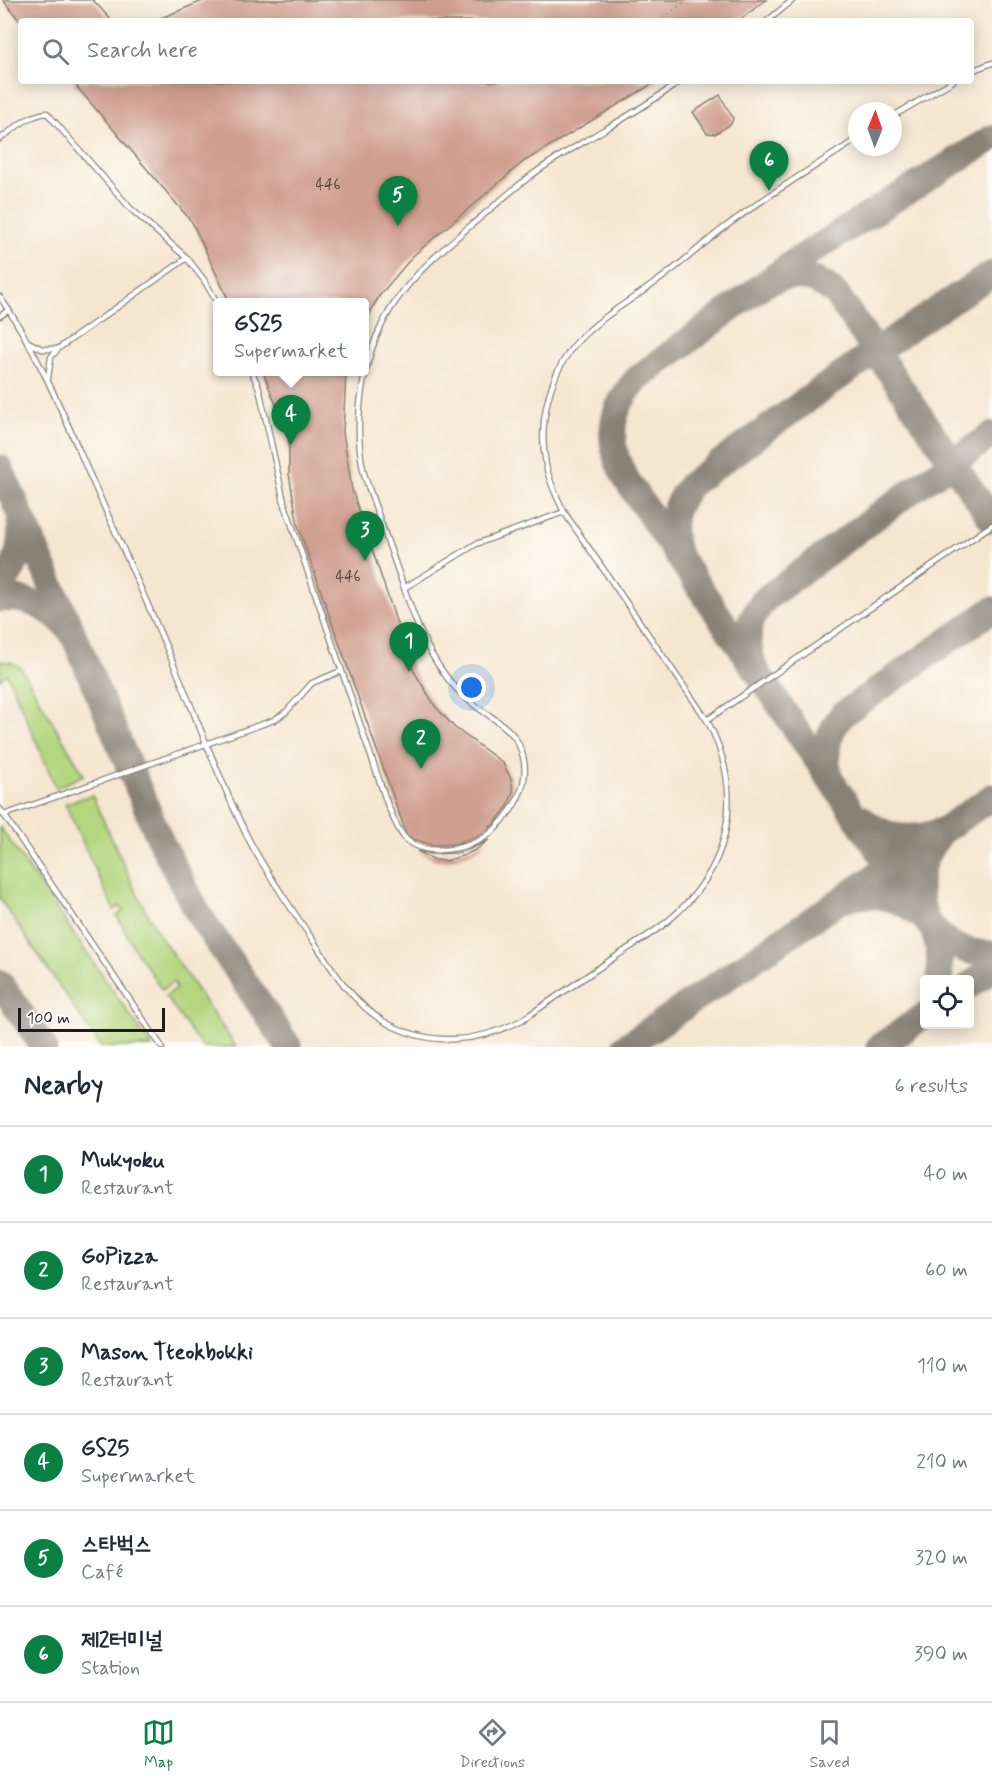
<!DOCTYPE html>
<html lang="en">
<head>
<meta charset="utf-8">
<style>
  :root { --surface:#fff; --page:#f6f6f7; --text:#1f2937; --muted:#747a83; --line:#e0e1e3; --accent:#0b8043 }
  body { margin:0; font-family:Mynerve,"Poor Story",sans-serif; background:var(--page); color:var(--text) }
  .controls { position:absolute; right:18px; bottom:18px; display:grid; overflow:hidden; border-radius:6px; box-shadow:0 3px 15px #0003 }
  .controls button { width:54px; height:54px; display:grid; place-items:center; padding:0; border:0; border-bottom:2px solid var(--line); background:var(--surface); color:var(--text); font:30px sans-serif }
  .compass { position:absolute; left:848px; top:102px; width:54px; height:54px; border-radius:50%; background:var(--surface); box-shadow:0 3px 15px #0003; rotate:1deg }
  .scale { position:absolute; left:18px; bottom:15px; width:147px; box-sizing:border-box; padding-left:6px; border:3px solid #1c1c1c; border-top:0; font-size:16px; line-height:21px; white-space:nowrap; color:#1c1c1c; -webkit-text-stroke:4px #fdfcf7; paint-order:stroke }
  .you { position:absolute; left:472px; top:688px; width:21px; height:21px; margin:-15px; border:4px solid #fff; border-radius:50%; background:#1a73e8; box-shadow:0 0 0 9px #1a73e833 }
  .badge { display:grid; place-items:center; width:39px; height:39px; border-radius:50%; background:var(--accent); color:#fff; font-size:20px; font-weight:700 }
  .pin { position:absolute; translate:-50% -50px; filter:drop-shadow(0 2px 3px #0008) }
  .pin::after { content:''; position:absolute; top:32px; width:21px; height:18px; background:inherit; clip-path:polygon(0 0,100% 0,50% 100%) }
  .popup { position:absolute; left:213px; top:298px; width:156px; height:78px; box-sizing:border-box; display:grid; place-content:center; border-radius:6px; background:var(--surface); filter:drop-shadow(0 2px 4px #0005); font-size:20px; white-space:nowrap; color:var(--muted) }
  .popup b { font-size:22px; color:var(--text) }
  .popup::after { content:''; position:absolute; left:50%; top:100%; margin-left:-12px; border:12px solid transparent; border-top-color:var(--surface) }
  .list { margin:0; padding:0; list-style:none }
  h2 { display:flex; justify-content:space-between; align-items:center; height:78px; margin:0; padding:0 24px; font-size:26px }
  h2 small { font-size:20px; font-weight:400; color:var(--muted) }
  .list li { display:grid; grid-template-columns:39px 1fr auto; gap:18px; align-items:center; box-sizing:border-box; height:96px; padding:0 24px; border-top:2px solid var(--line) }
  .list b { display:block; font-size:22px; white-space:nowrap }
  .list p { margin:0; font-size:20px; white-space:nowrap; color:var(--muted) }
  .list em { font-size:20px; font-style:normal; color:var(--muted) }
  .icon { flex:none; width:33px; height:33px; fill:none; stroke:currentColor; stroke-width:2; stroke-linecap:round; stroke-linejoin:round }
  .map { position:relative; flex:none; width:992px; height:1047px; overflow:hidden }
  .search { position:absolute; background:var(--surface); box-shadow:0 3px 15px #0003; left:18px; right:18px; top:18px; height:66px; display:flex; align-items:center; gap:15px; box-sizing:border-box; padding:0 21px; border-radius:6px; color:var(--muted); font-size:22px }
  .sheet { height:654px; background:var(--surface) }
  nav { display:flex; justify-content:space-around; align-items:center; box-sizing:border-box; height:84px; border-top:2px solid var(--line); background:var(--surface); font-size:16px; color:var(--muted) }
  nav a { display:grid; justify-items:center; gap:3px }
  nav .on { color:var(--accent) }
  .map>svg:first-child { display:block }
</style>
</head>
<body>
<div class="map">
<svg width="992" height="1047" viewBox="0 0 992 1047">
  <rect width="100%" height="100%" fill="#fdfcf7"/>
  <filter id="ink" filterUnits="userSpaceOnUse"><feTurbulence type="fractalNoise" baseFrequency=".0167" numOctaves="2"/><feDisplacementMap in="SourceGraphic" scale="12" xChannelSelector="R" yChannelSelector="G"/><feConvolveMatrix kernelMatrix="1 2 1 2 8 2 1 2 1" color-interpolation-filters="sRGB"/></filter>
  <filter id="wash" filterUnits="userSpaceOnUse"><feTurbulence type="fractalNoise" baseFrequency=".008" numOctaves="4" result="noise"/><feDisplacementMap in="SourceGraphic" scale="24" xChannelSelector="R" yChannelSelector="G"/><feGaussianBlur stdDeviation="1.35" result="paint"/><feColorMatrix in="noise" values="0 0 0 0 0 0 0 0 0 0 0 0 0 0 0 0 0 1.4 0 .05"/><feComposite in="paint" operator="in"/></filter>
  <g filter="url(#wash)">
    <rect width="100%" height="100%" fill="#f5e6d0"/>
    <g fill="#b3d67f" stroke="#68794e" stroke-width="1.5">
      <polygon points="0,661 11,662 21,668 84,775 56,788 7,674 0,679"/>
      <polygon points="92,795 137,894 158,933 236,1047 202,1047 165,996 177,988 173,982 162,990 134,948 117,916 123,911 120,906 114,910 65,804"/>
      <polygon points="0,827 152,1047 101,1047 0,899"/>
    </g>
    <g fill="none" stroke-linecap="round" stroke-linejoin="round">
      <g stroke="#888176" stroke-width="27">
        <path d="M992 138 794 262 638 378C608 410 605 443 627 481L928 923C945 945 964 953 992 954"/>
        <path d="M770 282C795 270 817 277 836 294L992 520"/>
        <polyline points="0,468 80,650 161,842 199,915 289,1047"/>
        <path d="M677 551C668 523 673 507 690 485 789 412 888 340 992 274"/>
        <path d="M0 586C18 568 22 545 20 521"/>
        <path d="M0 599C26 596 51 608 68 628"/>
        <path d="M752 660C745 634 747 621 765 599L914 489 992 435"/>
        <path d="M829 775C824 751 827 733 843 714L992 610"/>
        <path d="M861 818C883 837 910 842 937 832"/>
        <path d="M843 900C870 891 897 896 919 914"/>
        <path d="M924 913C914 886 920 859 938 837"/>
        <polyline points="933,928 939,949 940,980"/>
        <polyline points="0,983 44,1047"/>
        <polyline points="970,985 992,970"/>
        <polyline points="625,1047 992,797"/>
        <polyline points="879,1047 924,1016"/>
      </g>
    </g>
    <g id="blocks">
      <g fill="#cf9e8e">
        <polygon points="3,0 93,0 112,21 20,21"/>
        <polygon points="205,0 766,0 738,21 154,21"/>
        <polygon points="72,81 657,81 523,162 413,256 380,295 364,322 364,303 230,303 192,222"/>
        <polygon points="720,95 733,118 731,124 715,134 707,133 693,112"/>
        <polygon points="263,372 346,372 343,432 352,490 412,668 435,706 454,727 503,763 511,779 513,792 508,806 494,824 477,836 455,844 432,845 413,839 406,833 298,526 289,474 289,438"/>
        <polygon points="489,840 477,849 465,855 446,861 435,860 417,851 432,854 457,853 470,849"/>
      </g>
    </g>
  </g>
  <g filter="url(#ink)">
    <use href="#blocks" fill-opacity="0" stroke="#888176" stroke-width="1.5"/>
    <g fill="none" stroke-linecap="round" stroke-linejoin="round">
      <g stroke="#888176" stroke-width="7">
        <g id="service">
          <polyline points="767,21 793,0"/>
          <polyline points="971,71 992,63"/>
          <polyline points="893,116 953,81"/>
          <path d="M0 139C15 128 28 115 47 113L131 209 187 258 204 280 218 304"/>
          <path d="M0 297C37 351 62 411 88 471 118 537 148 604 177 672 200 727 221 784 248 838 265 871 287 902 308 933 330 965 349 1000 383 1021 428 1047 477 1044 522 1020 552 1000 582 979 612 959 634 944 660 930 679 911 735 858 742 787 707 720L564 512C557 497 549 482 546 465 537 419 551 364 587 332 611 310 642 294 668 273 687 259 705 242 725 227 767 195 813 168 857 139"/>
          <polyline points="0,316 9,310"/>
          <polyline points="28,342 42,349 56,349"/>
          <path d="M252 372 259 388 284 502 388 806C393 817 400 837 411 843 435 858 479 847 497 827 519 804 534 775 518 743 509 725 488 716 473 704 462 695 451 684 443 672 420 641 410 604 397 568 389 545 381 523 373 500 370 490 365 480 363 469 352 415 364 346 396 301 416 272 442 250 469 227 489 211 508 193 528 178 551 160 577 146 602 131 629 116 655 99 681 81"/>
          <polyline points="48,378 51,357 59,348 187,258"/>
          <polyline points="404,588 476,544 564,512"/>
          <polyline points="707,720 992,525"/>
          <polyline points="0,809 162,1047"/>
          <polyline points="4,815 274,720 286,712 312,683 341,671"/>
        </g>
      </g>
      <polyline stroke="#888176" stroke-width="1.5" stroke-dasharray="1.5 4.5" stroke-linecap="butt" points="658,21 687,0"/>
      <use href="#service" stroke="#fff" stroke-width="4.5"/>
    </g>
  </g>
  <g text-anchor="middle" stroke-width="6" stroke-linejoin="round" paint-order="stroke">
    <g font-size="15" fill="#493c38">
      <text x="328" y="189">446</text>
      <text x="348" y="581">446</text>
    </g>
  </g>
</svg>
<div class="controls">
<button><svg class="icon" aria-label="locate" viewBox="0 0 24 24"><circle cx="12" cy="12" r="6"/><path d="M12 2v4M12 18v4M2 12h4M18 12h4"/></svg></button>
</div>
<svg class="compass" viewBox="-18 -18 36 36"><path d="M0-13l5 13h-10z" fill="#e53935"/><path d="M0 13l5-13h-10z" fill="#747a83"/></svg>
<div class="scale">100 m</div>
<div class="you"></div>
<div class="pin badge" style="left:409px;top:672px">1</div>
<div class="pin badge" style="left:421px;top:769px">2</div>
<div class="pin badge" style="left:365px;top:561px">3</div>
<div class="pin badge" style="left:291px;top:445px">4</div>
<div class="popup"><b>GS25</b>Supermarket</div>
<div class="pin badge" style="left:398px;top:226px">5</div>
<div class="pin badge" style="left:769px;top:191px">6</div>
<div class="search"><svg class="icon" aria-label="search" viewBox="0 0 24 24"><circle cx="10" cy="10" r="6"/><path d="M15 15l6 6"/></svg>Search here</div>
</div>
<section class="sheet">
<h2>Nearby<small>6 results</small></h2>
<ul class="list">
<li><span class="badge">1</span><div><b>Mukyoku</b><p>Restaurant</p></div><em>40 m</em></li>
<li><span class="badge">2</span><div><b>GoPizza</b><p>Restaurant</p></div><em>60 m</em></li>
<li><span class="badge">3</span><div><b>Mason Tteokbokki</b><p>Restaurant</p></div><em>110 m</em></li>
<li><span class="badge">4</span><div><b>GS25</b><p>Supermarket</p></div><em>210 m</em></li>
<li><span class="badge">5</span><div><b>스타벅스</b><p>Café</p></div><em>320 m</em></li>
<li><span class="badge">6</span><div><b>제2터미널</b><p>Station</p></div><em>390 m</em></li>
</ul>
</section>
<nav>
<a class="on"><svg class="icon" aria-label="map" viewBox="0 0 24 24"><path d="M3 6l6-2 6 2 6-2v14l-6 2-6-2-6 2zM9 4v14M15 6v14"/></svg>Map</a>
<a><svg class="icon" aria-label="directions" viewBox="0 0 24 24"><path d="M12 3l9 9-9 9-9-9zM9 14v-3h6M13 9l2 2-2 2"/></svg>Directions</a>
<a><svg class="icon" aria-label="saved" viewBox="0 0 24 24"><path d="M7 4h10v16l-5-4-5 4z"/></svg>Saved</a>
</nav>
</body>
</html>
